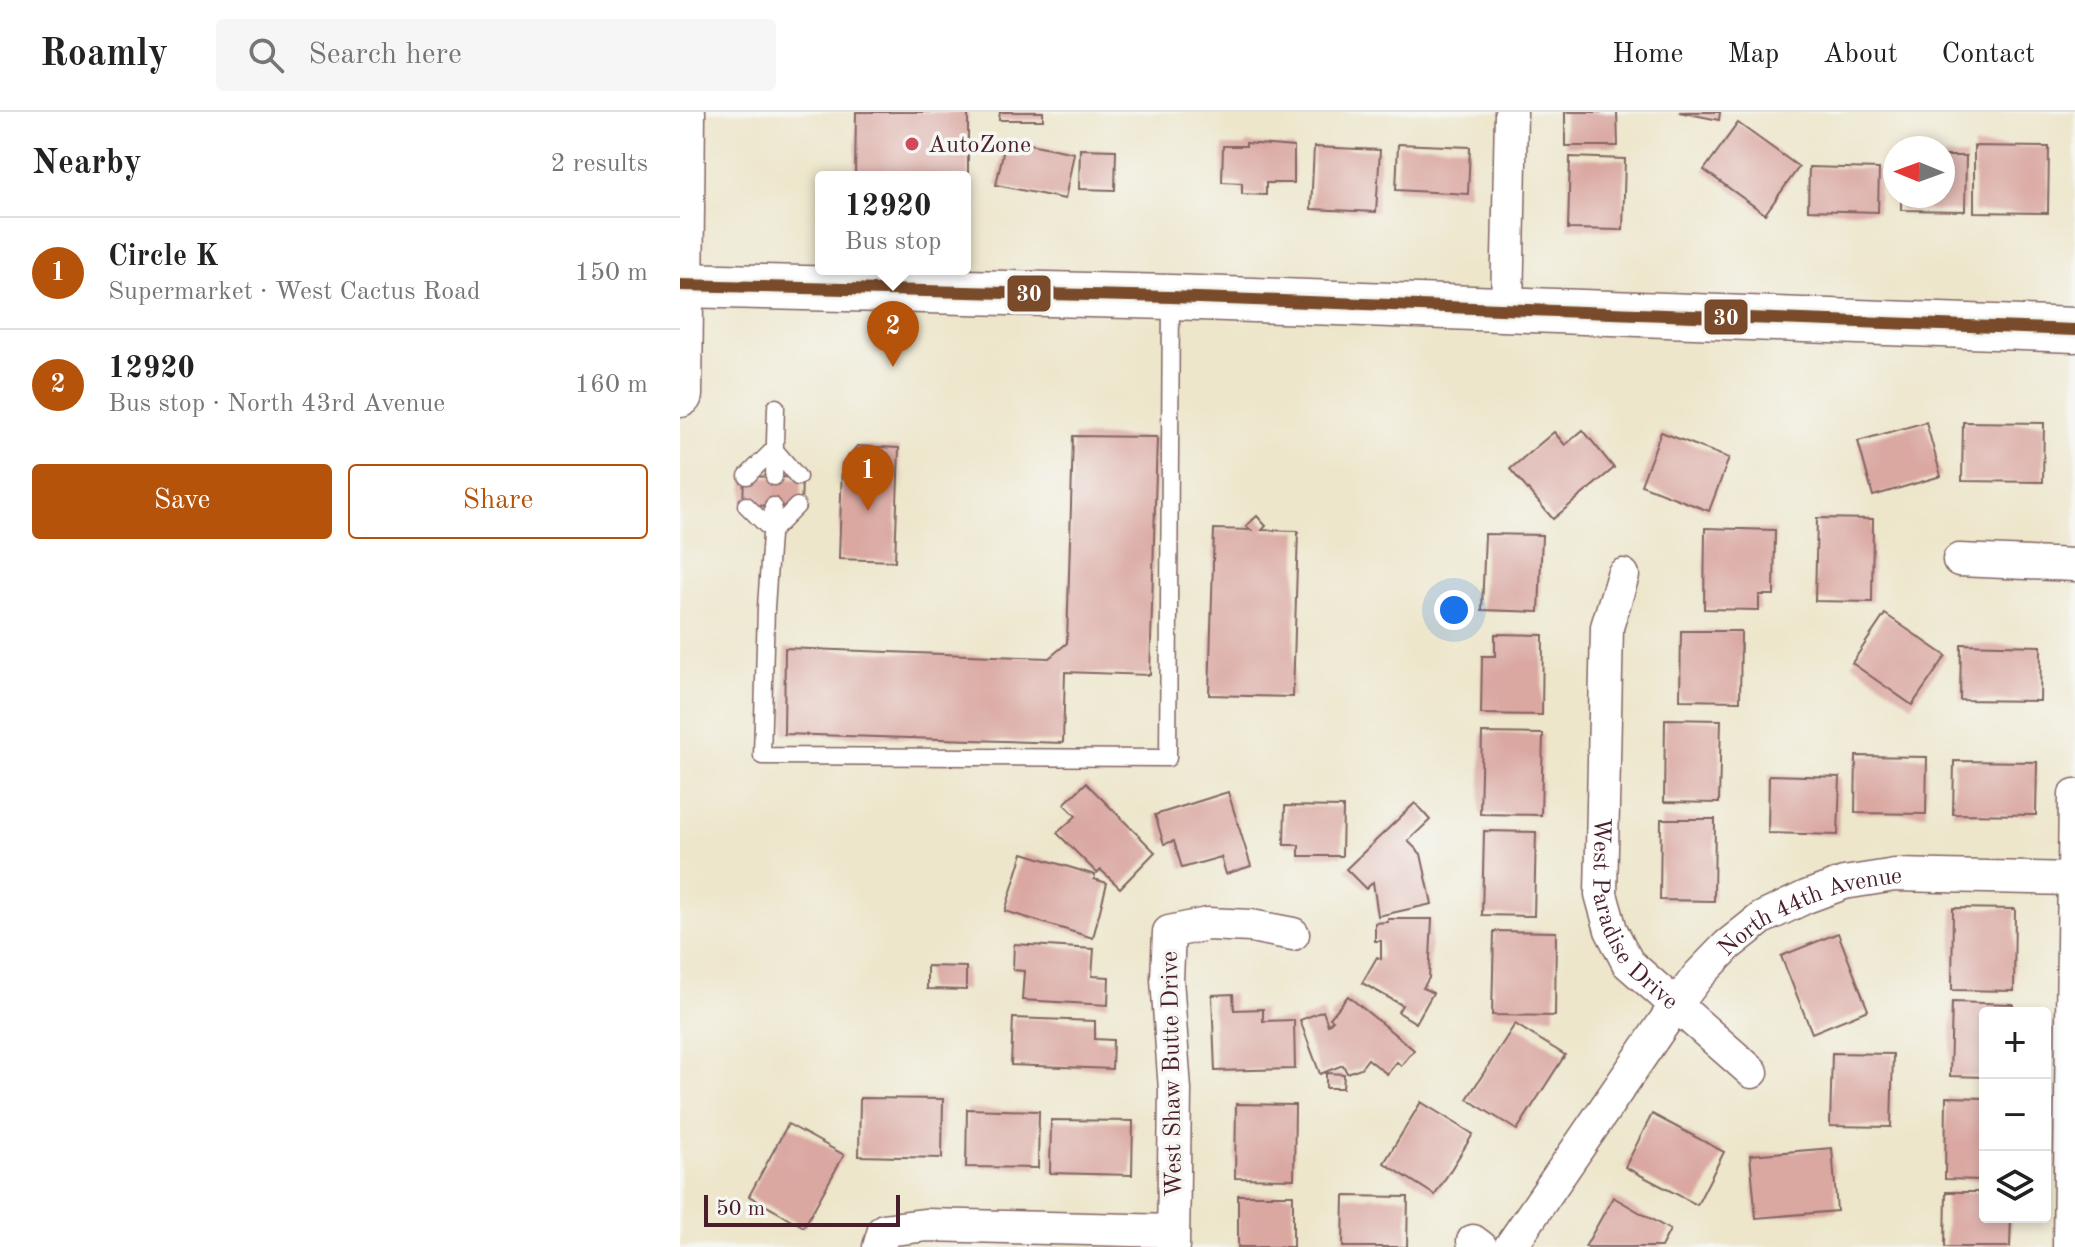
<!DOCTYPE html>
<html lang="en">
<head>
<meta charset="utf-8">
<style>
  :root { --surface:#fff; --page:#f6f6f6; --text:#222; --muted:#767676; --line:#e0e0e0; --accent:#b45309 }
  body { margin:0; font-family:"Old Standard TT",serif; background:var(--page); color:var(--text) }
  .controls { position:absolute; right:24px; bottom:24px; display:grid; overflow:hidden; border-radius:8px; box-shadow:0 4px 12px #0003 }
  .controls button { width:72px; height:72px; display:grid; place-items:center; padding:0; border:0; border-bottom:2px solid var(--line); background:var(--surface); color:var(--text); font:40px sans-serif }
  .compass { position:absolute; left:1203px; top:24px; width:72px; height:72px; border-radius:50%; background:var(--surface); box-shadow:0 4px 12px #0003; rotate:271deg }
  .scale { position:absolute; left:24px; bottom:20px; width:196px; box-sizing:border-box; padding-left:8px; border:4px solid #4a1f2b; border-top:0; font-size:22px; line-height:28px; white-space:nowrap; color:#4a1f2b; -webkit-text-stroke:6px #f6f6f2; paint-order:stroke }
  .you { position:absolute; left:774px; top:498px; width:28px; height:28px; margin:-20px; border:6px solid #fff; border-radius:50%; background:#1a73e8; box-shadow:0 0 0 12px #1a73e833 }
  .badge { display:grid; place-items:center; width:52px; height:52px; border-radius:50%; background:var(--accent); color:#fff; font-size:26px; font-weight:700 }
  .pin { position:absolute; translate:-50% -66px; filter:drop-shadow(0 2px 4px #0008) }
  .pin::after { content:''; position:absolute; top:42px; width:28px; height:24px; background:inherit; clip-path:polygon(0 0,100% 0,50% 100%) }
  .popup { position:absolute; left:135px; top:59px; width:156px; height:104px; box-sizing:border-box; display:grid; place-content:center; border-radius:8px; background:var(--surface); filter:drop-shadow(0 2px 6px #0005); font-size:26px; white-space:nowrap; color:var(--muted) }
  .popup b { font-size:30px; color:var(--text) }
  .popup::after { content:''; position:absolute; left:50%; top:100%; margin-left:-16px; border:16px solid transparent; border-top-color:var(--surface) }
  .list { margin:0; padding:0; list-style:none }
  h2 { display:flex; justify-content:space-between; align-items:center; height:104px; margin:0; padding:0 32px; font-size:34px }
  h2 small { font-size:26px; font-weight:400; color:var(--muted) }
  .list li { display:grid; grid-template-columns:52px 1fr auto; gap:24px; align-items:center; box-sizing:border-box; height:112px; padding:0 32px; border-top:2px solid var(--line) }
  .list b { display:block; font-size:30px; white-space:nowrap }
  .list p { margin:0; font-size:26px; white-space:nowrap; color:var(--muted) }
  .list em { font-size:26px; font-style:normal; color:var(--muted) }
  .actions { display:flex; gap:16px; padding:24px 32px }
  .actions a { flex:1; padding:18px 0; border:2px solid var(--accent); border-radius:8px; text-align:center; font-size:28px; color:var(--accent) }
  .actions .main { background:var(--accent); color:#fff }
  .icon { flex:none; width:44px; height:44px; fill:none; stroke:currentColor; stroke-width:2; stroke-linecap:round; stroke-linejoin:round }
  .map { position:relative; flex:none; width:1395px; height:1135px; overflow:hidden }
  header { display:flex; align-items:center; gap:48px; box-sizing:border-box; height:112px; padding:0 40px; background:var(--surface); border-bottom:2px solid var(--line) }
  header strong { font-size:38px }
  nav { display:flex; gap:44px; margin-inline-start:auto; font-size:28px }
  .search { width:560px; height:72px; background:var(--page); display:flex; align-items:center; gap:20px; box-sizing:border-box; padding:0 28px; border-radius:8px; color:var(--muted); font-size:30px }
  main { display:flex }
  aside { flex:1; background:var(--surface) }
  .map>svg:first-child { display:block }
</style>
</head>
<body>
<header>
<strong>Roamly</strong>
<div class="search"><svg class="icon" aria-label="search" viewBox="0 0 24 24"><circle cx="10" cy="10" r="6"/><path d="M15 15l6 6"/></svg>Search here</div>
<nav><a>Home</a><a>Map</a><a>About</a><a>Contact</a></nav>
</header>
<main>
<aside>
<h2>Nearby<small>2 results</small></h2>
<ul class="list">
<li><span class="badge">1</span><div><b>Circle K</b><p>Supermarket · West Cactus Road</p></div><em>150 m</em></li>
<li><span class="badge">2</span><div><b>12920</b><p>Bus stop · North 43rd Avenue</p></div><em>160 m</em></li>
</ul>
<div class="actions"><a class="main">Save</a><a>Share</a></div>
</aside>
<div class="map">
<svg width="1395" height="1135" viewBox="0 0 1395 1135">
  <rect width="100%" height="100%" fill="#f6f6f2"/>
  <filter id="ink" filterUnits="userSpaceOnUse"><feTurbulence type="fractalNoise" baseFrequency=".0125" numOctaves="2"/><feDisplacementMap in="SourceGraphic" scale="16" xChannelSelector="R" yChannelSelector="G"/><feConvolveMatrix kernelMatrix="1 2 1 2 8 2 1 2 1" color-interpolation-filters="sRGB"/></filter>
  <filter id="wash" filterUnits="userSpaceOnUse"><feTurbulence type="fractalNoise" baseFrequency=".006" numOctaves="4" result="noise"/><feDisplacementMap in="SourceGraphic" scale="32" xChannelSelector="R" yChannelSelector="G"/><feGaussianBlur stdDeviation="1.8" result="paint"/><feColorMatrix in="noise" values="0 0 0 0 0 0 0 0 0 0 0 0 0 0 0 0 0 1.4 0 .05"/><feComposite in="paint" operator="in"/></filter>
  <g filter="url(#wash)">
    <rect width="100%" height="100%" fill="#ede6cb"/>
    <g id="blocks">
      <g fill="#daa7a1">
        <polygon points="176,0 288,0 288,84 285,84 285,65 175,65"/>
        <polygon points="320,0 363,0 363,8 319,8"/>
        <polygon points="885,0 937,0 938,34 885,34"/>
        <polygon points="999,0 1040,0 1039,8"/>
        <polygon points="1058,11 1119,55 1085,102 1024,58"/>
        <polygon points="326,27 394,41 385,87 316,73"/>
        <polygon points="566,31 614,35 614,71 586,71 586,83 562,82 562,71 542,70 543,34 566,34"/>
        <polygon points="718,32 790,35 788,82 716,78"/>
        <polygon points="1294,34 1369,35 1368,101 1294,100"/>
        <polygon points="634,35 700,38 696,100 631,97"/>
        <polygon points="400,37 436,38 435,78 399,77"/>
        <polygon points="1263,44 1286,44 1285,99 1221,98 1221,84 1263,84"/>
        <polygon points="890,45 945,47 943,118 888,117"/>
        <polygon points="1129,55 1199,57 1198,100 1128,98"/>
        <polygon points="1246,310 1261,364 1193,384 1178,329"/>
        <polygon points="1283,310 1364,311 1363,370 1282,369"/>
        <polygon points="903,318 934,356 873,407 830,357 874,320 885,333"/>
        <polygon points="981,320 1049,346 1029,399 961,373"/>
        <polygon points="393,324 477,325 470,563 385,560 383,631 104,622 105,536 369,546 387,531"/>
        <polygon points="177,334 219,336 215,449 159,447 162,352"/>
        <polygon points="64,364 122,366 121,395 63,393"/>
        <polygon points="577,404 586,414 582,418 618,419 613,585 529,583 534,417 571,418 566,414"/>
        <polygon points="1137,406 1193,407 1192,490 1135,489"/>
        <polygon points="1025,416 1095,418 1094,483 1079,483 1079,498 1024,497"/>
        <polygon points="805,422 862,423 859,500 802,498"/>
        <polygon points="1205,502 1266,544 1232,593 1172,551"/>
        <polygon points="1001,519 1061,519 1060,589 1000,588"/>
        <polygon points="815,522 863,523 862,603 801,602 802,544 815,544"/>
        <polygon points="1281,532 1361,534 1360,589 1280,588"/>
        <polygon points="985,607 1041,608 1039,691 984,690"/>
        <polygon points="802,621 863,622 861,703 800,702"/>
        <polygon points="1176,644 1247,645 1246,702 1175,701"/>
        <polygon points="1274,649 1357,650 1356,703 1273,702"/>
        <polygon points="1089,663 1160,665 1158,723 1088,721"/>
        <polygon points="406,671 475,740 440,776 421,758 417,761 377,721 396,704 384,692"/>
        <polygon points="548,680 571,754 546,762 541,745 502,756 494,729 484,732 475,703"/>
        <polygon points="735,691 750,708 728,729 741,742 752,792 698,804 693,770 686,777 666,757"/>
        <polygon points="605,694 663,695 662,744 619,744 619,733 604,733"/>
        <polygon points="981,707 1035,707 1034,789 980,788"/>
        <polygon points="804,719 856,720 854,804 802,803"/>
        <polygon points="343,741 415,763 414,767 427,771 413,826 325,799"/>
        <polygon points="1273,796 1335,797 1334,879 1272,878"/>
        <polygon points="708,807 752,807 749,866 743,876 753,881 736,911 718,900 722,893 682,871 697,845 701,847 701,829 695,829 695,811 708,810"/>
        <polygon points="814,819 876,820 875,904 812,903"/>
        <polygon points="1158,821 1188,898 1132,921 1101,844"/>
        <polygon points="334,832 414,837 412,864 429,865 428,893 342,888 344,859 333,858"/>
        <polygon points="247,854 286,855 286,878 247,877"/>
        <polygon points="553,882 554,898 583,897 583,909 614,908 615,957 535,959 532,883"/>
        <polygon points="668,884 734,938 721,954 717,950 707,962 688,947 681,956 667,961 663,953 640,962 620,908 643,899 648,913 653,908 650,906"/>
        <polygon points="1272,890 1333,892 1333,901 1305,901 1305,965 1270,964"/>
        <polygon points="333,906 415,909 415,927 433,928 432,957 331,953"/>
        <polygon points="835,912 885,943 837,1018 787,987"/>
        <polygon points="1152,941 1213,942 1211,1015 1150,1014"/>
        <polygon points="646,961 664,962 663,976 646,976"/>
        <polygon points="1266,985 1305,986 1305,1068 1265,1067"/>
        <polygon points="180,986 263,987 262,1046 179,1044"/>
        <polygon points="741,990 793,1022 755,1083 704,1051"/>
        <polygon points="556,992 615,993 614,1067 555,1066"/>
        <polygon points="287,997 359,999 358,1056 286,1055"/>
        <polygon points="972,1002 1044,1040 1017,1093 945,1055"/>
        <polygon points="371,1008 453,1009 452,1063 370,1061"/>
        <polygon points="108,1012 164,1043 124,1115 69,1084"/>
        <polygon points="1152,1036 1157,1099 1076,1106 1070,1043"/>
        <polygon points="1266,1080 1305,1080 1305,1105 1331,1105 1330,1135 1265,1135"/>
        <rect x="558" y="1083" width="55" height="52"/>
        <polygon points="664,1084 728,1085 727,1135 663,1135"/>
        <polygon points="933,1085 990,1118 981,1135 905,1135"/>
      </g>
    </g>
  </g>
  <g filter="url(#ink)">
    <use href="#blocks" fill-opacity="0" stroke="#836563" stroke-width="2"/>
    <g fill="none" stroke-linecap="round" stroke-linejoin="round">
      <g stroke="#836563" stroke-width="19">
        <g id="lane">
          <polyline points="67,364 94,337 118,365"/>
          <polyline points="94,365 96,295"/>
          <polyline points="66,393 92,419 117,394"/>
          <polyline points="93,394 86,495 82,644 488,646 491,186"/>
        </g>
      </g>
      <g stroke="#836563" stroke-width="35">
        <g id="street">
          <polyline points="827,198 831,0"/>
          <polyline points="1279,448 1395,453"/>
          <path id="s1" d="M943 463 927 515 921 782 931 818 948 851 1072 960"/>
          <polyline points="793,1129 801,1135"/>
          <polyline points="199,1135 204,1118 246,1113 493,1119"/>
          <polyline points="493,1135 495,978 487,867 489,820 527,812 571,814 613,822"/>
          <path id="s2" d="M830 1135 996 893 1018 864 1048 833 1082 806 1126 785 1164 771 1215 763 1393 767"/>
          <polyline points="1389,1135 1395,683"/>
        </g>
      </g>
      <g stroke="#836563" stroke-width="47">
        <g id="secondary">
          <polyline points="0,173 491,185 1395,218"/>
          <polyline points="0,283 3,0"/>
        </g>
      </g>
      <use href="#lane" stroke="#fff" stroke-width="16"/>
      <use href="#street" stroke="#fff" stroke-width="32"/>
      <use href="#secondary" stroke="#fff" stroke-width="44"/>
      <g stroke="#f6f6f2" stroke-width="18">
        <polyline id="bus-1" points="0,173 491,185 1395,218"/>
      </g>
      <use href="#bus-1" stroke="#7a4b2a" stroke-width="12"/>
    </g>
  </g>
  <circle fill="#d1495b" stroke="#f6f6f2" stroke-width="3" cx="232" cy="32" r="8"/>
  <g text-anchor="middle" stroke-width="7" stroke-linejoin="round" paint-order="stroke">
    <g font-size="24" fill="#4a1f2b" stroke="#f6f6f2" text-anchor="start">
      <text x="248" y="40">AutoZone</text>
    </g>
    <g font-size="24" fill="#4a1f2b" stroke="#f6f6f2">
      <text dy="8" stroke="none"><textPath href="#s1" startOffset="352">West Paradise Drive</textPath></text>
      <text dy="8" stroke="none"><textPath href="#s2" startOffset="464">North 44th Avenue</textPath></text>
      <text transform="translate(491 962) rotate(-91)" y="8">West Shaw Butte Drive</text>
    </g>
  </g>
  <g stroke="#f6f6f2" stroke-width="3">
    <rect x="326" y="162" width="46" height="39" rx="8" fill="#7a4b2a"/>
    <rect x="1023" y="186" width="46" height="38" rx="8" fill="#7a4b2a"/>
  </g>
  <g font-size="22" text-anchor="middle" font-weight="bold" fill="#fff">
    <text x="349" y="189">30</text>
    <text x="1046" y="213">30</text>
  </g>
</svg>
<div class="controls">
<button>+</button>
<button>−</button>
<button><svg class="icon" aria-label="layers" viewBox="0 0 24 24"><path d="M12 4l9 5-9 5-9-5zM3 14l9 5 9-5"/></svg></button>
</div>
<svg class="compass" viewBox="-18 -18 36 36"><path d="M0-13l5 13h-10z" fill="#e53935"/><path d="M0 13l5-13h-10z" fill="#767676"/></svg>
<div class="scale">50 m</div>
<div class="you"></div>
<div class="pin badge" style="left:188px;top:399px">1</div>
<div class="pin badge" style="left:213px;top:255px">2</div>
<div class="popup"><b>12920</b>Bus stop</div>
</div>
</main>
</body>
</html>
